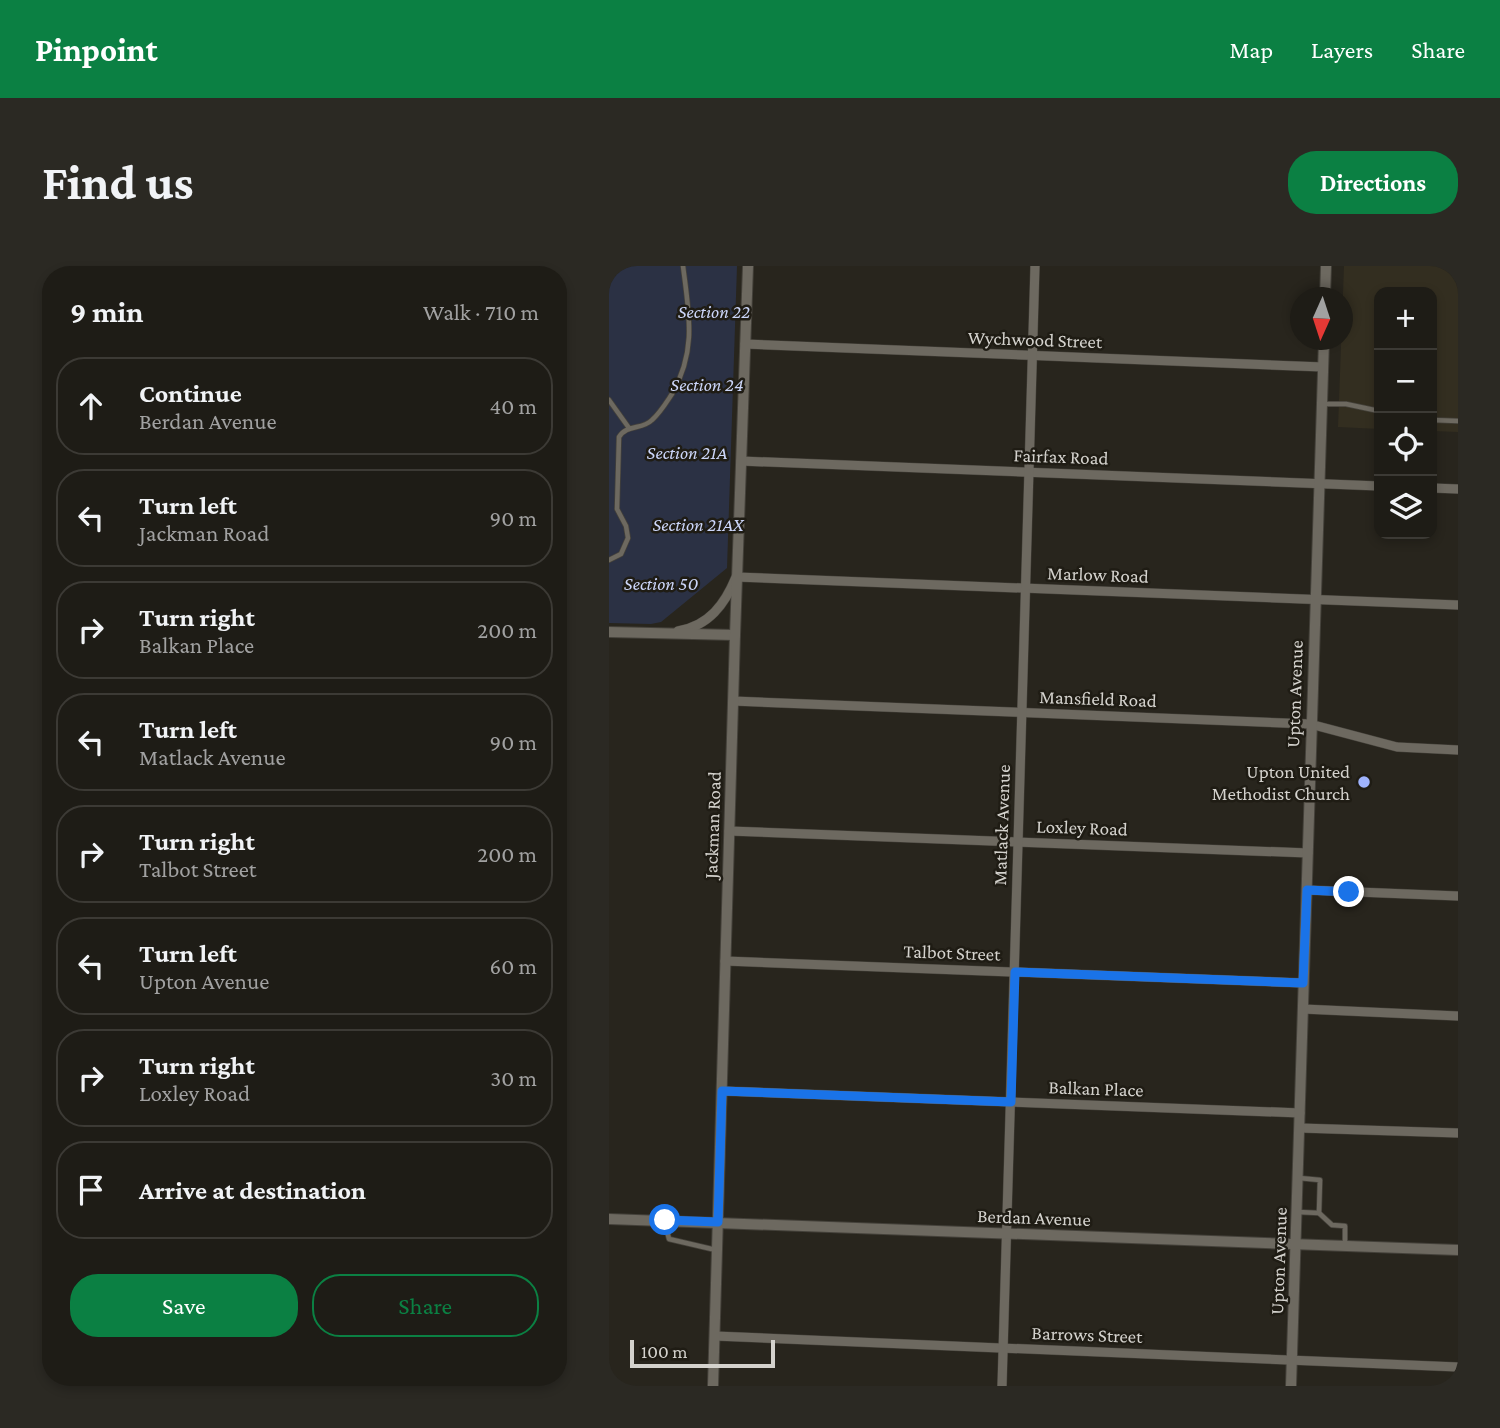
<!DOCTYPE html>
<html lang="en">
<head>
<meta charset="utf-8">
<style>
  :root { --surface:#1e1c16; --page:#2b2923; --text:#f1f3f6; --muted:#a1a1a1; --line:#3c3a35; --accent:#0b8043 }
  body { margin:0; font-family:"Crimson Pro",serif; background:var(--page); color:var(--text) }
  .controls { position:absolute; right:21px; top:21px; display:grid; overflow:hidden; border-radius:14px; box-shadow:0 4px 10px #0003 }
  .controls button { width:63px; height:63px; display:grid; place-items:center; padding:0; border:0; border-bottom:2px solid var(--line); background:var(--surface); color:var(--text); font:35px sans-serif }
  .compass { position:absolute; left:681px; top:21px; width:63px; height:63px; border-radius:50%; background:var(--surface); box-shadow:0 4px 10px #0003; rotate:183deg }
  .scale { position:absolute; left:21px; bottom:18px; width:145px; box-sizing:border-box; padding-left:7px; border:4px solid #d4d2cd; border-top:0; font-size:19px; line-height:24px; white-space:nowrap; color:#d4d2cd; -webkit-text-stroke:5px #1f1c14; paint-order:stroke }
  .stop { position:absolute; width:21px; height:21px; margin:-16px; border:5px solid #1a73e8; border-radius:50%; background:#fff }
  .stop.end { background:#1a73e8; border-color:#fff; box-shadow:0 2px 7px #0008 }
  .list { margin:0; padding:0; list-style:none }
  h2 { display:flex; justify-content:space-between; align-items:center; height:91px; margin:0; padding:0 28px; font-size:30px }
  h2 small { font-size:23px; font-weight:400; color:var(--muted) }
  .list li { display:grid; grid-template-columns:46px 1fr auto; gap:21px; align-items:center; box-sizing:border-box; height:98px; margin:0 14px 14px; padding:0 14px; border:2px solid var(--line); border-radius:28px }
  .list b { display:block; font-size:26px; white-space:nowrap }
  .list p { margin:0; font-size:23px; white-space:nowrap; color:var(--muted) }
  .list em { font-size:23px; font-style:normal; color:var(--muted) }
  .actions { display:flex; gap:14px; padding:21px 28px }
  .actions a { flex:1; padding:16px 0; border:2px solid var(--accent); border-radius:28px; text-align:center; font-size:24px; color:var(--accent) }
  .actions .main { background:var(--accent); color:#fff }
  .icon { flex:none; width:38px; height:38px; fill:none; stroke:currentColor; stroke-width:2; stroke-linecap:round; stroke-linejoin:round }
  .map { position:relative; flex:none; width:849px; height:1120px; overflow:hidden; border-radius:28px }
  header { display:flex; align-items:center; gap:42px; box-sizing:border-box; height:98px; padding:0 35px; background:var(--accent); color:#fff }
  header strong { font-size:33px }
  nav { display:flex; gap:38px; margin-inline-start:auto; font-size:24px }
  .intro { display:flex; align-items:center; justify-content:space-between; box-sizing:border-box; height:168px; padding:0 42px }
  h1 { margin:0; font-size:49px }
  .button { padding:18px 32px; border-radius:28px; background:var(--accent); color:#fff; font-size:24px; font-weight:700 }
  main { display:flex; gap:42px; padding:0 42px }
  aside { flex:1; background:var(--surface); border-radius:28px; box-shadow:0 4px 10px #0003 }
  .map>svg:first-child { display:block }
</style>
</head>
<body>
<header>
<strong>Pinpoint</strong>
<nav><a>Map</a><a>Layers</a><a>Share</a></nav>
</header>
<div class="intro"><h1>Find us</h1><a class="button">Directions</a></div>
<main>
<aside>
<h2>9 min<small>Walk · 710 m</small></h2>
<ul class="list">
<li><svg class="icon" aria-label="ahead" viewBox="0 0 24 24"><path d="M12 20V5M6 11l6-6 6 6"/></svg><div><b>Continue</b><p>Berdan Avenue</p></div><em>40 m</em></li>
<li><svg class="icon" aria-label="left" viewBox="0 0 24 24"><path d="M17 20v-9H6M10 6l-5 5 5 5"/></svg><div><b>Turn left</b><p>Jackman Road</p></div><em>90 m</em></li>
<li><svg class="icon" aria-label="right" viewBox="0 0 24 24"><path d="M7 20v-9h11M14 6l5 5-5 5"/></svg><div><b>Turn right</b><p>Balkan Place</p></div><em>200 m</em></li>
<li><svg class="icon" aria-label="left" viewBox="0 0 24 24"><path d="M17 20v-9H6M10 6l-5 5 5 5"/></svg><div><b>Turn left</b><p>Matlack Avenue</p></div><em>90 m</em></li>
<li><svg class="icon" aria-label="right" viewBox="0 0 24 24"><path d="M7 20v-9h11M14 6l5 5-5 5"/></svg><div><b>Turn right</b><p>Talbot Street</p></div><em>200 m</em></li>
<li><svg class="icon" aria-label="left" viewBox="0 0 24 24"><path d="M17 20v-9H6M10 6l-5 5 5 5"/></svg><div><b>Turn left</b><p>Upton Avenue</p></div><em>60 m</em></li>
<li><svg class="icon" aria-label="right" viewBox="0 0 24 24"><path d="M7 20v-9h11M14 6l5 5-5 5"/></svg><div><b>Turn right</b><p>Loxley Road</p></div><em>30 m</em></li>
<li><svg class="icon" aria-label="arrive" viewBox="0 0 24 24"><path d="M6 21V4h12l-3 4 3 4H6"/></svg><div><b>Arrive at destination</b></div></li>
</ul>
<div class="actions"><a class="main">Save</a><a>Share</a></div>
</aside>
<div class="map">
<svg width="849" height="1120" viewBox="0 0 849 1120">
  <rect width="100%" height="100%" fill="#28251d"/>
  <polygon fill="#332e20" points="735,0 849,0 849,166 823,165 823,26 770,26 770,163 729,161"/>
  <polygon fill="#2b3144" points="0,0 128,0 118,302 52,356 42,358 0,357"/>
  <g fill="none" stroke-linecap="round" stroke-linejoin="round">
    <g stroke="#44413a" stroke-width="6">
      <g id="service">
        <polyline points="0,134 20,162"/>
        <polyline points="713,138 737,138 770,145"/>
        <polyline points="823,154 849,155"/>
        <path d="M0 294 12 288 19 272 17 260 8 243 10 171C18 158 33 164 43 154 51 147 57 137 63 128 88 84 80 48 74 0"/>
        <polyline points="689,946 710,947 711,914 690,912"/>
        <polyline points="710,947 723,959 736,960 736,977"/>
        <polyline points="56,957 60,973 107,984"/>
      </g>
    </g>
    <g stroke="#44413a" stroke-width="10">
      <g id="minor">
        <polyline points="136,78 714,101"/>
        <polyline points="132,195 770,220"/>
        <polyline points="823,222 849,223"/>
        <path d="M69 365C100 360 116 338 127 311L849 339"/>
        <polyline points="124,435 701,458 788,481 849,484"/>
        <polyline points="120,565 699,587"/>
        <polyline points="698,624 849,630"/>
        <polyline points="116,695 694,717"/>
        <polyline points="694,743 849,750"/>
        <polyline points="113,825 691,847"/>
        <polyline points="691,862 849,867"/>
        <polyline points="106,1070 849,1101"/>
        <polyline points="393,1120 426,0"/>
      </g>
    </g>
    <g stroke="#44413a" stroke-width="12">
      <g id="tertiary">
        <polyline points="716,32 717,0"/>
        <polyline points="0,366 126,369"/>
        <polyline points="0,953 849,984"/>
        <polyline points="104,1120 126,369 139,0"/>
        <polyline points="682,1120 715,74"/>
      </g>
    </g>
    <use href="#service" stroke="#6d6960" stroke-width="4.5"/>
    <use href="#minor" stroke="#6d6960" stroke-width="9"/>
    <use href="#tertiary" stroke="#6d6960" stroke-width="10"/>
  </g>
  <g fill="none" stroke-linecap="round" stroke-linejoin="round">
    <polyline stroke="#1a73e8" stroke-width="9" points="56,954 109,956 113,825 402,836 406,706 694,717 698,624 740,626"/>
  </g>
  <circle fill="#9fb3fd" stroke="#1f1c14" stroke-width="2.5" cx="755" cy="516" r="7"/>
  <g text-anchor="middle" stroke-width="5" stroke-linejoin="round" paint-order="stroke">
    <g font-size="19" font-style="italic" fill="#ccd6f9" stroke="#1f1c14">
      <text x="105" y="52">Section 22</text>
      <text x="98" y="125">Section 24</text>
      <text x="78" y="193">Section 21A</text>
      <text x="89" y="265">Section 21AX</text>
      <text x="52" y="324">Section 50</text>
    </g>
    <g font-size="19" fill="#d4d2cd" stroke="#1f1c14">
      <text transform="translate(426 73) rotate(2)" y="7">Wychwood Street</text>
      <text transform="translate(452 190) rotate(2)" y="7">Fairfax Road</text>
      <text transform="translate(489 308) rotate(2)" y="7">Marlow Road</text>
      <text transform="translate(685 428) rotate(-88)" y="7">Upton Avenue</text>
      <text transform="translate(489 432) rotate(2)" y="7">Mansfield Road</text>
      <text transform="translate(103 559) rotate(-88)" y="7">Jackman Road</text>
      <text transform="translate(392 559) rotate(-88)" y="7">Matlack Avenue</text>
      <text transform="translate(473 561) rotate(2)" y="7">Loxley Road</text>
      <text transform="translate(343 686) rotate(2)" y="7">Talbot Street</text>
      <text transform="translate(487 822) rotate(2)" y="7">Balkan Place</text>
      <text transform="translate(425 951) rotate(2)" y="7">Berdan Avenue</text>
      <text transform="translate(669 995) rotate(-88)" y="7">Upton Avenue</text>
      <text transform="translate(478 1068) rotate(2)" y="7">Barrows Street</text>
    </g>
    <g font-size="19" fill="#d4d2cd" stroke="#1f1c14" text-anchor="end">
      <text x="741" y="512">Upton United<tspan x="741" dy="22">Methodist Church</tspan></text>
    </g>
  </g>
</svg>
<div class="controls">
<button>+</button>
<button>−</button>
<button><svg class="icon" aria-label="locate" viewBox="0 0 24 24"><circle cx="12" cy="12" r="6"/><path d="M12 2v4M12 18v4M2 12h4M18 12h4"/></svg></button>
<button><svg class="icon" aria-label="layers" viewBox="0 0 24 24"><path d="M12 4l9 5-9 5-9-5zM3 14l9 5 9-5"/></svg></button>
</div>
<svg class="compass" viewBox="-18 -18 36 36"><path d="M0-13l5 13h-10z" fill="#e53935"/><path d="M0 13l5-13h-10z" fill="#a1a1a1"/></svg>
<div class="scale">100 m</div>
<div class="stop" style="left:56px;top:954px"></div>
<div class="stop end" style="left:740px;top:626px"></div>
</div>
</main>
</body>
</html>
